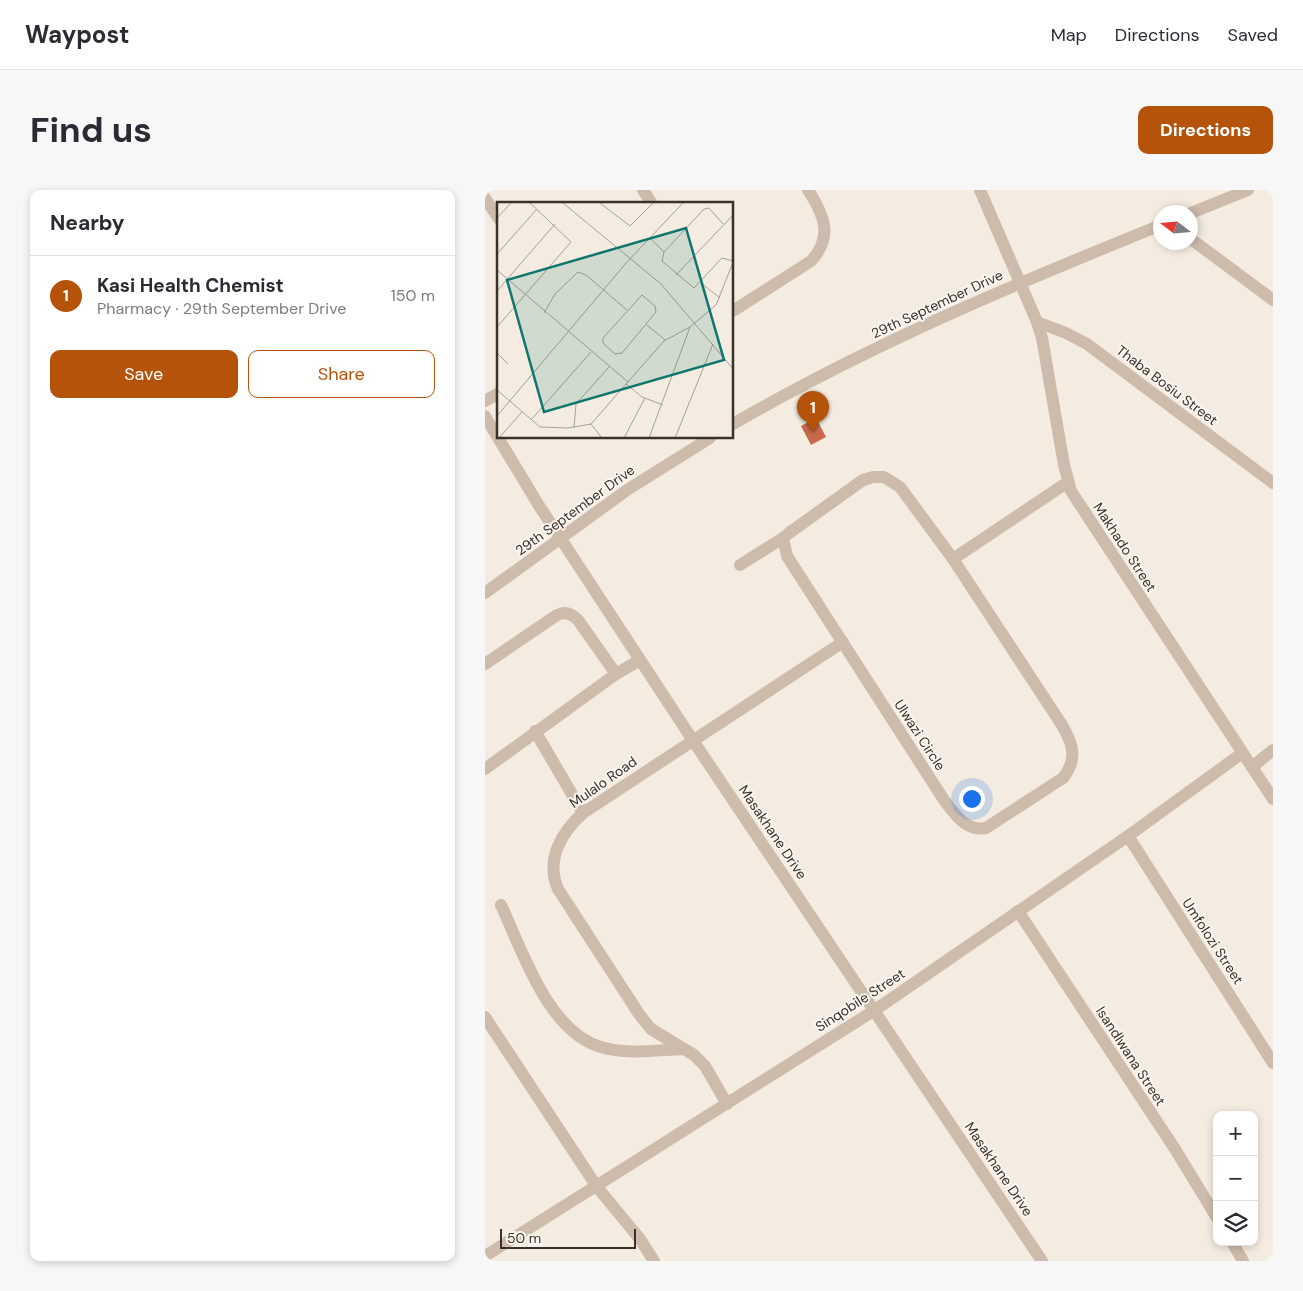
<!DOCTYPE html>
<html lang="en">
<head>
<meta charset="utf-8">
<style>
  :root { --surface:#fff; --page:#f7f7f7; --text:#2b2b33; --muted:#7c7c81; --line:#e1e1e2; --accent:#b45309 }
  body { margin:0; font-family:"DM Sans",sans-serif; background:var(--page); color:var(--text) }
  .controls { position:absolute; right:15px; bottom:15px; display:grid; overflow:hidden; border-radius:10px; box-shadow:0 2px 8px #0003 }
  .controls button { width:45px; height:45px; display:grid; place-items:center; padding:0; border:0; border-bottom:1px solid var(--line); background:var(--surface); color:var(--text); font:25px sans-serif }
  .compass { position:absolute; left:668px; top:15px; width:45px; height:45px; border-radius:50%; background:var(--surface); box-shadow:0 2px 8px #0003; rotate:286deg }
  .scale { position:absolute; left:15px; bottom:12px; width:136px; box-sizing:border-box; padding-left:5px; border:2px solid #3b302b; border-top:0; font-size:14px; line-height:18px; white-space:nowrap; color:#3b302b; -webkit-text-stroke:4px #fbf5ee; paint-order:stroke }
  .you { position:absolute; left:486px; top:608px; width:18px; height:18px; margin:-12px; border:4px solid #fff; border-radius:50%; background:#1a73e8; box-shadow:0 0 0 8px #1a73e833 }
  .badge { display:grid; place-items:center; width:32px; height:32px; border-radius:50%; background:var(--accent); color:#fff; font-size:16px; font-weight:700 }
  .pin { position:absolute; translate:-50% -41px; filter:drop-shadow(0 1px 2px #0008) }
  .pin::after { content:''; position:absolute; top:26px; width:18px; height:15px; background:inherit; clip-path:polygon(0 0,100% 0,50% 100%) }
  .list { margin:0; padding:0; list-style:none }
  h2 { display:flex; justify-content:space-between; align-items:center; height:65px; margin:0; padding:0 20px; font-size:21px }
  h2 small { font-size:16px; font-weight:400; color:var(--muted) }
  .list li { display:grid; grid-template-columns:32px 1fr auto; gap:15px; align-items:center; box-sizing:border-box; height:80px; padding:0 20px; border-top:1px solid var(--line) }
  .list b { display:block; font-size:19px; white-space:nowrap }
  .list p { margin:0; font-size:16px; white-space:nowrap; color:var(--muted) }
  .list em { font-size:16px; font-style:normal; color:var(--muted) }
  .actions { display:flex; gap:10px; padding:15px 20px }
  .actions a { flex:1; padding:11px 0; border:1px solid var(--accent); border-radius:10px; text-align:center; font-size:18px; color:var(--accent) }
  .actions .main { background:var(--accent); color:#fff }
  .icon { flex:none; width:28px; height:28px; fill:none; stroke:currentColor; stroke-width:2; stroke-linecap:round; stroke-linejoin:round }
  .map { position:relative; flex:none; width:788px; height:1071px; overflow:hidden; border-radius:10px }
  header { display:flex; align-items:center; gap:30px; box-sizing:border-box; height:70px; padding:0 25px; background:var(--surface); border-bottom:1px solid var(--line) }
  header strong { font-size:24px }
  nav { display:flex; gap:28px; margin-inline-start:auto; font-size:18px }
  .intro { display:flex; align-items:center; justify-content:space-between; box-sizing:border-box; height:120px; padding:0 30px }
  h1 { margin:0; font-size:35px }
  .button { padding:12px 22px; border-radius:10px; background:var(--accent); color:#fff; font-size:18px; font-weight:700 }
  main { display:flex; gap:30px; padding:0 30px }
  aside { flex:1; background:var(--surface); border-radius:10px; box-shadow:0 2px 8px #0003 }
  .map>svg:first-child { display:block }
</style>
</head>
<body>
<header>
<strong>Waypost</strong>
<nav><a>Map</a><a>Directions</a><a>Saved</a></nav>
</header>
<div class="intro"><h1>Find us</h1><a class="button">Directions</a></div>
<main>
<aside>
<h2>Nearby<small></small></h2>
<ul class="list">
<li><span class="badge">1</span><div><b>Kasi Health Chemist</b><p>Pharmacy · 29th September Drive</p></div><em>150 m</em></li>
</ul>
<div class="actions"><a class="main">Save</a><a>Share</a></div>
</aside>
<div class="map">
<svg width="788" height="1071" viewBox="0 0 788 1071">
  <rect width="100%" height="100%" fill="#f4ebe1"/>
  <polygon fill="#c8694b" points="331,228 341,247 326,255 316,236"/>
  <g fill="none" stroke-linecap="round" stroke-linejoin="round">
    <g stroke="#cdbbac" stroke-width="12">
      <polyline points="158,0 167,14"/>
      <polyline points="495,0 552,132 557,148 579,275 586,301 788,609"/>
      <polyline points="0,8 14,29"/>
      <polyline points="706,23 763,0"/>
      <polyline points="706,49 788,110"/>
      <path d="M248 121 326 71C348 47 340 26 323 0"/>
      <polyline points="552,132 581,143 602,154 788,293"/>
      <polyline points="0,211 14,203"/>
      <polyline points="0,226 53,314 207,549 557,1071"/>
      <path d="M248 234C384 155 530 94 676 35"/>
      <path d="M388 287H399L415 297 468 369 577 535C588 554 593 569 578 588L501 638C481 642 470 624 459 610L302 366 298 348 304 343 378 290Z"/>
      <polyline points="468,369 583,292"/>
      <polyline points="255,375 298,348"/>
      <polyline points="0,403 142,300 225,248"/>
      <path d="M0 474 72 425C80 421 87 424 93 430L131 484 0 579"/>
      <polyline points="131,484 155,470"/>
      <polyline points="50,541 98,623"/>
      <polyline points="767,577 788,560"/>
      <polyline points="643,646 788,873"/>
      <path d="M16 715C37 760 63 842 116 857 143 865 172 860 199 859"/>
      <polyline points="533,721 690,959 732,1028"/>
      <polyline points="0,827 112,997 155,1049 169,1071"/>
      <path d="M242 914 220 876 209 865 166 839 154 824 73 699C60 669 77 642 98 623L358 452"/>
      <polyline points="747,1052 758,1071"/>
      <polyline points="0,1066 390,820 643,646 756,564"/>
    </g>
  </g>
  <g text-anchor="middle" stroke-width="4" stroke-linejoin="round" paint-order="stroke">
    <g font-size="14" fill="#3b302b" stroke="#fbf5ee">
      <text transform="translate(452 114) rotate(-25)" y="5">29th September Drive</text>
      <text transform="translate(682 195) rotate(37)" y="5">Thaba Bosiu Street</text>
      <text transform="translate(90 320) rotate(-36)" y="5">29th September Drive</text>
      <text transform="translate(640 357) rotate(57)" y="5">Makhado Street</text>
      <text transform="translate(435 545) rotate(57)" y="5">Ulwazi Circle</text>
      <text transform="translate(118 592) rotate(-35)" y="5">Mulalo Road</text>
      <text transform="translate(288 642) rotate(56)" y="5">Masakhane Drive</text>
      <text transform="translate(728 751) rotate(57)" y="5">Umfolozi Street</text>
      <text transform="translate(375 810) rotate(-33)" y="5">Sinqobile Street</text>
      <text transform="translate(646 866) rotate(57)" y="5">Isandlwana Street</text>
      <text transform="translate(514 979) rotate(56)" y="5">Masakhane Drive</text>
    </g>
  </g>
  <g transform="translate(12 12)">
    <rect width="236" height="236" fill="#f4ebe1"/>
    <path fill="none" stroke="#aaa098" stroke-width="1" d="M66 1 164 82 237 168M103 1 133 24 156 1M0 16 14 1M226 22 212 6 207 7 167 50 165 59 197 86 225 56 236 59M153 36 167 50M0 52 40 7M0 68 131 180M179 73 237 12M204 81 223 96M0 89 58 22M145 93 158 104 159 110 125 151 118 152 106 141V136ZM47 111 58 92 81 70 89 73 130 108M150 123 168 138M0 125 74 40 33 1M0 151 11 162M129 182 145 195 166 203M0 188 43 225 71 226 94 222 167 139 193 125 219 103 237 58M0 214 130 60 186 1M34 218 94 150M94 222 105 236M77 226 79 202 112 165M2 236 25 210M127 236 148 196M152 236 193 125M178 236 216 142"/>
    <path fill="#0f766e" fill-opacity="0.15" stroke="#0f766e" stroke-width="2.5" d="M189 26 227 158 47 210 10 78Z"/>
    <rect width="236" height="236" fill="none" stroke="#3b302b" stroke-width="2.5"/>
  </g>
</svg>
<div class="controls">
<button>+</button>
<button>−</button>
<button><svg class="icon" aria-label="layers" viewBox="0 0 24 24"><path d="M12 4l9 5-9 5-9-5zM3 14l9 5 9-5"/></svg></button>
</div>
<svg class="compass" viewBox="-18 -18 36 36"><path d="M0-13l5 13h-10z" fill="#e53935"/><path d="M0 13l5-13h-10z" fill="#7c7c81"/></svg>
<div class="scale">50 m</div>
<div class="you"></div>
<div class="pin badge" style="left:328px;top:242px">1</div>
</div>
</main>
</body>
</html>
